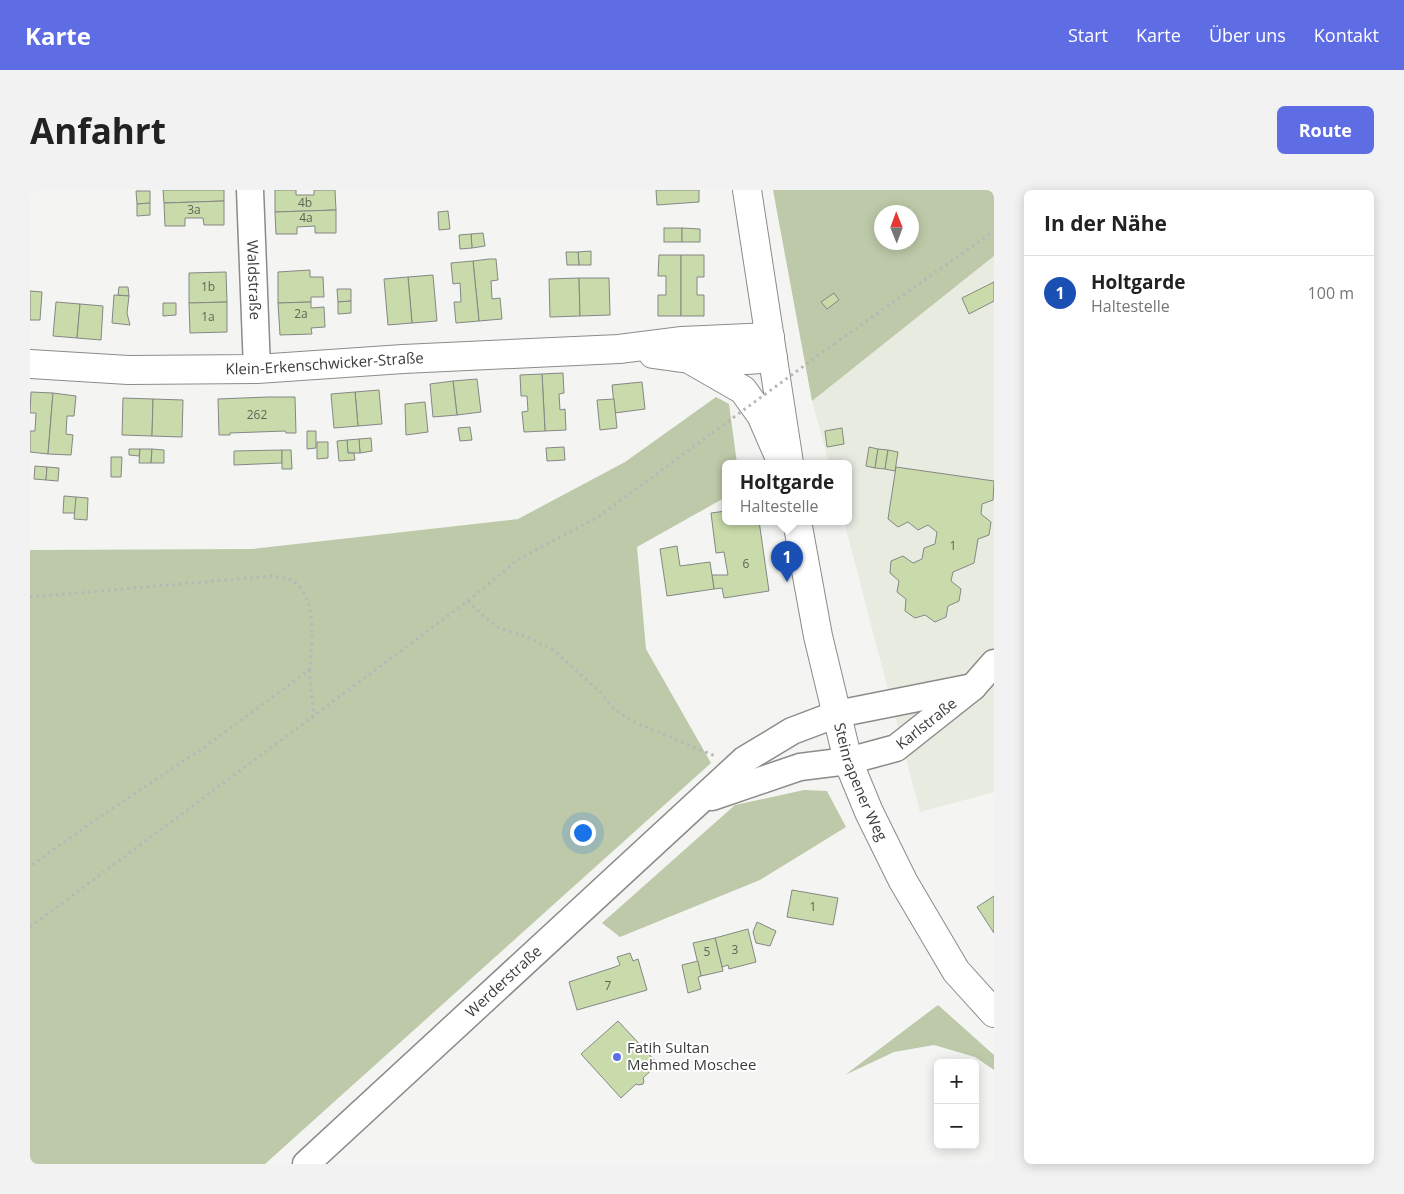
<!DOCTYPE html>
<html lang="de">
<head>
<meta charset="utf-8">
<style>
  :root { --surface:#fff; --page:#f2f2f2; --text:#222; --muted:#767676; --line:#e0e0e0; --accent:#5f6de5 }
  body { margin:0; font-family:"Open Sans",sans-serif; background:var(--page); color:var(--text) }
  .controls { position:absolute; right:15px; bottom:15px; display:grid; overflow:hidden; border-radius:8px; box-shadow:0 2px 12px #0003 }
  .controls button { width:45px; height:45px; display:grid; place-items:center; padding:0; border:0; border-bottom:1px solid var(--line); background:var(--surface); color:var(--text); font:25px sans-serif }
  .compass { position:absolute; left:844px; top:15px; width:45px; height:45px; border-radius:50%; background:var(--surface); box-shadow:0 2px 12px #0003; rotate:359deg }
  .you { position:absolute; left:552px; top:642px; width:18px; height:18px; margin:-12px; border:4px solid #fff; border-radius:50%; background:#1a73e8; box-shadow:0 0 0 8px #1a73e833 }
  .badge { display:grid; place-items:center; width:32px; height:32px; border-radius:50%; background:var(--accent); color:#fff; font-size:16px; font-weight:700 }
  .pin { position:absolute; translate:-50% -41px; filter:drop-shadow(0 1px 2px #0008) }
  .pin::after { content:''; position:absolute; top:26px; width:18px; height:15px; background:inherit; clip-path:polygon(0 0,100% 0,50% 100%) }
  .popup { position:absolute; left:692px; top:270px; width:130px; height:65px; box-sizing:border-box; display:grid; place-content:center; border-radius:8px; background:var(--surface); filter:drop-shadow(0 1px 4px #0005); font-size:16px; white-space:nowrap; color:var(--muted) }
  .popup b { font-size:19px; color:var(--text) }
  .popup::after { content:''; position:absolute; left:50%; top:100%; margin-left:-10px; border:10px solid transparent; border-top-color:var(--surface) }
  .list { margin:0; padding:0; list-style:none }
  h2 { display:flex; justify-content:space-between; align-items:center; height:65px; margin:0; padding:0 20px; font-size:21px }
  h2 small { font-size:16px; font-weight:400; color:var(--muted) }
  .list li { display:grid; grid-template-columns:32px 1fr auto; gap:15px; align-items:center; box-sizing:border-box; height:75px; padding:0 20px; border-top:1px solid var(--line) }
  .list b { display:block; font-size:19px; white-space:nowrap }
  .list p { margin:0; font-size:16px; white-space:nowrap; color:var(--muted) }
  .list em { font-size:16px; font-style:normal; color:var(--muted) }
  .map { position:relative; flex:none; width:964px; height:974px; overflow:hidden; border-radius:8px }
  header { display:flex; align-items:center; gap:30px; box-sizing:border-box; height:70px; padding:0 25px; background:var(--accent); color:#fff }
  header strong { font-size:24px }
  nav { display:flex; gap:28px; margin-inline-start:auto; font-size:18px }
  .intro { display:flex; align-items:center; justify-content:space-between; box-sizing:border-box; height:120px; padding:0 30px }
  h1 { margin:0; font-size:35px }
  .button { padding:12px 22px; border-radius:8px; background:var(--accent); color:#fff; font-size:18px; font-weight:700 }
  main { display:flex; gap:30px; padding:0 30px }
  aside { flex:1; background:var(--surface); border-radius:8px; box-shadow:0 2px 12px #0003 }
  .map>svg:first-child { display:block }
</style>
</head>
<body>
<header>
<strong>Karte</strong>
<nav><a>Start</a><a>Karte</a><a>Über uns</a><a>Kontakt</a></nav>
</header>
<div class="intro"><h1>Anfahrt</h1><a class="button">Route</a></div>
<main>
<div class="map">
<svg width="964" height="974" viewBox="0 0 964 974">
  <rect width="100%" height="100%" fill="#f4f5f2"/>
  <polygon fill="#e7ebe0" points="964,66 964,602 890,622 814,331 818,331 818,273 799,273 782,211"/>
  <g fill="#bdc9a8" fill-rule="evenodd">
    <path d="M743 0H964V66L782 211ZM852 22H882V52H852Z"/>
    <polygon points="686,207 699,214 707,273 696,273 696,307 607,357 616,459 681,573 235,974 0,974 0,360 222,359 488,329 595,272"/>
    <polygon points="774,600 797,601 816,637 730,690 590,747 572,733 705,615"/>
    <polygon points="908,815 964,865 964,880 945,867 904,855 864,862 815,885"/>
  </g>
  <g fill="#c9dbab" stroke="#858784">
    <polygon points="133,0 194,0 194,11 134,13"/>
    <polygon points="245,0 266,0 266,5 284,5 284,0 305,0 306,20 245,22"/>
    <polygon points="626,0 669,0 669,12 627,15"/>
    <polygon points="106,1 120,1 120,13 107,14"/>
    <polygon points="194,11 194,35 174,35 173,28 155,28 155,36 135,36 134,13"/>
    <polygon points="120,13 120,25 107,26 107,14"/>
    <polygon points="306,20 306,43 285,43 285,36 267,37 267,44 246,44 245,22"/>
    <polygon points="418,21 420,39 409,40 408,22"/>
    <rect x="634" y="38" width="18" height="14"/>
    <polygon points="652,38 670,39 670,52 652,52"/>
    <polygon points="453,43 455,56 442,58 441,44"/>
    <polygon points="441,44 442,58 430,59 429,45"/>
    <polygon points="561,61 561,75 549,75 548,62"/>
    <polygon points="536,62 548,62 549,75 537,75"/>
    <polygon points="629,65 651,65 651,126 628,126 628,105 636,105 636,86 628,86"/>
    <polygon points="651,65 674,65 674,87 667,87 667,105 674,105 674,126 651,126"/>
    <polygon points="459,69 466,69 468,90 461,91 462,109 470,108 472,129 449,131 443,71"/>
    <polygon points="443,71 449,131 426,133 424,112 431,112 430,93 423,94 421,73"/>
    <polygon points="280,80 280,87 293,87 294,107 281,107 281,112 248,113 248,82"/>
    <polygon points="196,82 197,112 159,113 159,83"/>
    <polygon points="403,85 407,131 382,133 378,87"/>
    <polygon points="378,87 382,133 358,135 354,89"/>
    <polygon points="549,88 550,126 520,127 519,89"/>
    <polygon points="549,88 579,88 580,125 550,126"/>
    <polygon points="964,92 964,111 939,124 932,108"/>
    <polygon points="89,97 98,97 99,106 88,105"/>
    <polygon points="307,99 321,99 321,111 308,112"/>
    <polygon points="0,101 12,102 10,130 0,130"/>
    <polygon points="804,103 809,110 797,119 791,112"/>
    <polygon points="84,105 99,106 97,123 100,135 82,133"/>
    <polygon points="321,111 321,123 308,124 308,112"/>
    <polygon points="26,112 50,114 47,148 23,146"/>
    <polygon points="197,112 197,142 160,143 159,113"/>
    <polygon points="281,112 281,118 294,117 295,137 281,138 282,144 250,145 248,113"/>
    <polygon points="133,113 146,113 146,125 133,126"/>
    <polygon points="50,114 73,116 71,150 47,148"/>
    <polygon points="533,183 534,203 529,204 530,220 535,219 536,240 515,241 512,184"/>
    <polygon points="512,184 515,241 494,242 492,222 498,221 497,206 491,206 490,185"/>
    <polygon points="447,189 451,222 427,225 423,191"/>
    <polygon points="423,191 427,225 403,227 400,194"/>
    <polygon points="612,192 615,219 585,223 582,195"/>
    <polygon points="349,200 352,234 328,236 325,202"/>
    <polygon points="1,202 23,203 18,264 0,262 0,241 5,241 6,223 0,223"/>
    <polygon points="325,202 328,236 304,238 301,204"/>
    <polygon points="23,203 46,206 44,226 37,226 36,244 43,245 41,265 18,264"/>
    <polygon points="238,207 265,207 266,243 256,243 255,241 200,243 200,245 189,245 188,209"/>
    <polygon points="93,208 123,209 122,246 92,245"/>
    <polygon points="123,209 153,210 152,247 122,246"/>
    <polygon points="584,209 587,238 570,240 567,210"/>
    <polygon points="395,212 398,242 376,245 375,214"/>
    <polygon points="440,237 442,250 430,251 428,238"/>
    <polygon points="812,238 814,254 797,257 795,241"/>
    <polygon points="277,241 286,241 286,258 277,259"/>
    <polygon points="341,248 342,261 330,263 329,249"/>
    <polygon points="329,249 330,263 318,263 317,250"/>
    <polygon points="317,250 318,263 324,263 325,270 309,271 307,251"/>
    <polygon points="287,252 298,252 298,268 287,269"/>
    <polygon points="534,257 535,270 517,271 516,258"/>
    <polygon points="839,257 848,259 845,278 836,276"/>
    <polygon points="99,259 110,259 109,266 99,265"/>
    <polygon points="110,259 122,259 121,273 109,273"/>
    <polygon points="122,259 134,260 134,273 121,273"/>
    <polygon points="848,259 858,260 855,279 845,278"/>
    <polygon points="252,260 252,273 204,275 204,261"/>
    <polygon points="252,260 261,260 262,279 252,279"/>
    <polygon points="858,260 868,262 865,281 855,279"/>
    <polygon points="81,267 92,267 91,287 81,287"/>
    <polygon points="5,276 17,277 16,290 4,289"/>
    <polygon points="17,277 29,278 28,291 16,290"/>
    <polygon points="866,277 964,291 963,310 952,314 951,324 961,332 959,345 948,349 944,373 923,382 921,391 931,399 929,411 918,416 916,427 905,432 895,425 885,428 875,421 876,409 867,402 869,391 860,383 861,371 873,366 883,373 892,369 894,358 905,354 907,342 898,335 888,340 878,332 868,337 858,329"/>
    <polygon points="34,306 46,307 45,323 33,323"/>
    <polygon points="46,307 58,308 57,330 44,329"/>
    <polygon points="696,321 696,331 729,331 739,401 694,408 692,398 684,399 682,385 698,385 694,362 686,363 681,323"/>
    <polygon points="647,356 650,376 680,372 684,399 637,406 630,359"/>
    <polygon points="762,700 808,708 803,735 757,727"/>
    <polygon points="964,706 964,743 947,717"/>
    <polygon points="727,732 746,741 740,756 726,753 723,742"/>
    <polygon points="718,739 726,772 699,779 698,775 692,777 685,748"/>
    <polygon points="685,748 693,781 671,786 663,753"/>
    <polygon points="600,763 603,771 608,769 617,800 547,820 539,792 585,777 590,775 587,767"/>
    <polygon points="668,771 671,786 668,787 671,799 658,803 652,775"/>
    <polygon points="588,831 628,874 613,888 614,891 613,894 609,895 606,894 591,908 551,864"/>
  </g>
  <g fill="none" stroke-linecap="round" stroke-linejoin="round">
    <g stroke="#8b8c89" stroke-width="29">
      <g id="street">
        <path id="s1" d="M220 0 227 179"/>
        <path id="s2" d="M682 607 770 577 818 571 866 558 943 497 964 473"/>
        <path id="s3" d="M276 974 714 570 762 541 807 524 943 497"/>
      </g>
    </g>
    <g stroke="#8b8c89" stroke-width="30">
      <g id="secondary">
        <polyline points="717,0 759,273"/>
        <polyline points="623,164 659,169 713,200 731,225 748,264"/>
        <polyline points="660,169 717,170 743,168"/>
        <path id="s4" d="M0 174 98 180 227 179 373 169 589 159 652 151 740 147"/>
        <path id="s5" d="M767 331 788 446 818 571 839 622 873 691 926 781 964 823"/>
      </g>
    </g>
    <g stroke="#b7b8b6" stroke-width="3" stroke-dasharray="2.5 4" stroke-linecap="butt">
      <polyline points="804,154 964,41"/>
      <path d="M0 407 243 386C248 387 254 387 259 389 288 401 283 455 279 480L176 556 71 626 0 676"/>
      <polyline points="438,411 454,427 469,438 495,446 525,461 572,504 584,519 602,531 685,566"/>
      <polyline points="279,480 284,526"/>
      <polyline points="0,737 438,411 487,370 568,327 682,243"/>
    </g>
    <use href="#street" stroke="#fff" stroke-width="26"/>
    <use href="#secondary" stroke="#fff" stroke-width="28"/>
    <polyline stroke="#b7b8b6" stroke-width="3" stroke-dasharray="2.5 4" stroke-linecap="butt" points="682,243 804,154"/>
  </g>
  <circle fill="#5f6de5" stroke="#fff" stroke-width="2" cx="587" cy="867" r="5"/>
  <g text-anchor="middle" stroke-width="4" stroke-linejoin="round" paint-order="stroke">
    <g font-size="12" fill="#5f6457">
      <text x="275" y="17">4b</text>
      <text x="164" y="24">3a</text>
      <text x="276" y="32">4a</text>
      <text x="178" y="101">1b</text>
      <text x="271" y="128">2a</text>
      <text x="178" y="131">1a</text>
      <text x="227" y="229">262</text>
      <text x="923" y="360">1</text>
      <text x="716" y="378">6</text>
      <text x="783" y="721">1</text>
      <text x="705" y="764">3</text>
      <text x="677" y="766">5</text>
      <text x="578" y="800">7</text>
    </g>
    <g font-size="15" fill="#3c3c3b" stroke="#fff">
      <text dy="5" stroke="none"><textPath href="#s1" startOffset="90">Waldstraße</textPath></text>
      <text dy="5" stroke="none"><textPath href="#s4" startOffset="295">Klein-Erkenschwicker-Straße</textPath></text>
      <text dy="5" stroke="none"><textPath href="#s2" startOffset="230">Karlstraße</textPath></text>
      <text dy="5" stroke="none"><textPath href="#s5" startOffset="269">Steinrapener Weg</textPath></text>
      <text dy="5" stroke="none"><textPath href="#s3" startOffset="269">Werderstraße</textPath></text>
    </g>
    <g font-size="15" fill="#3c3c3b" stroke="#fff" text-anchor="start">
      <text x="597" y="863">Fatih Sultan<tspan x="597" dy="17">Mehmed Moschee</tspan></text>
    </g>
  </g>
</svg>
<div class="controls">
<button>+</button>
<button>−</button>
</div>
<svg class="compass" viewBox="-18 -18 36 36"><path d="M0-13l5 13h-10z" fill="#e53935"/><path d="M0 13l5-13h-10z" fill="#767676"/></svg>
<div class="you"></div>
<div class="pin badge" style="left:757px;top:392px;background:#1a4fb4">1</div>
<div class="popup"><b>Holtgarde</b>Haltestelle</div>
</div>
<aside>
<h2>In der Nähe<small></small></h2>
<ul class="list">
<li><span class="badge" style="background:#1a4fb4">1</span><div><b>Holtgarde</b><p>Haltestelle</p></div><em>100 m</em></li>
</ul>
</aside>
</main>
</body>
</html>
